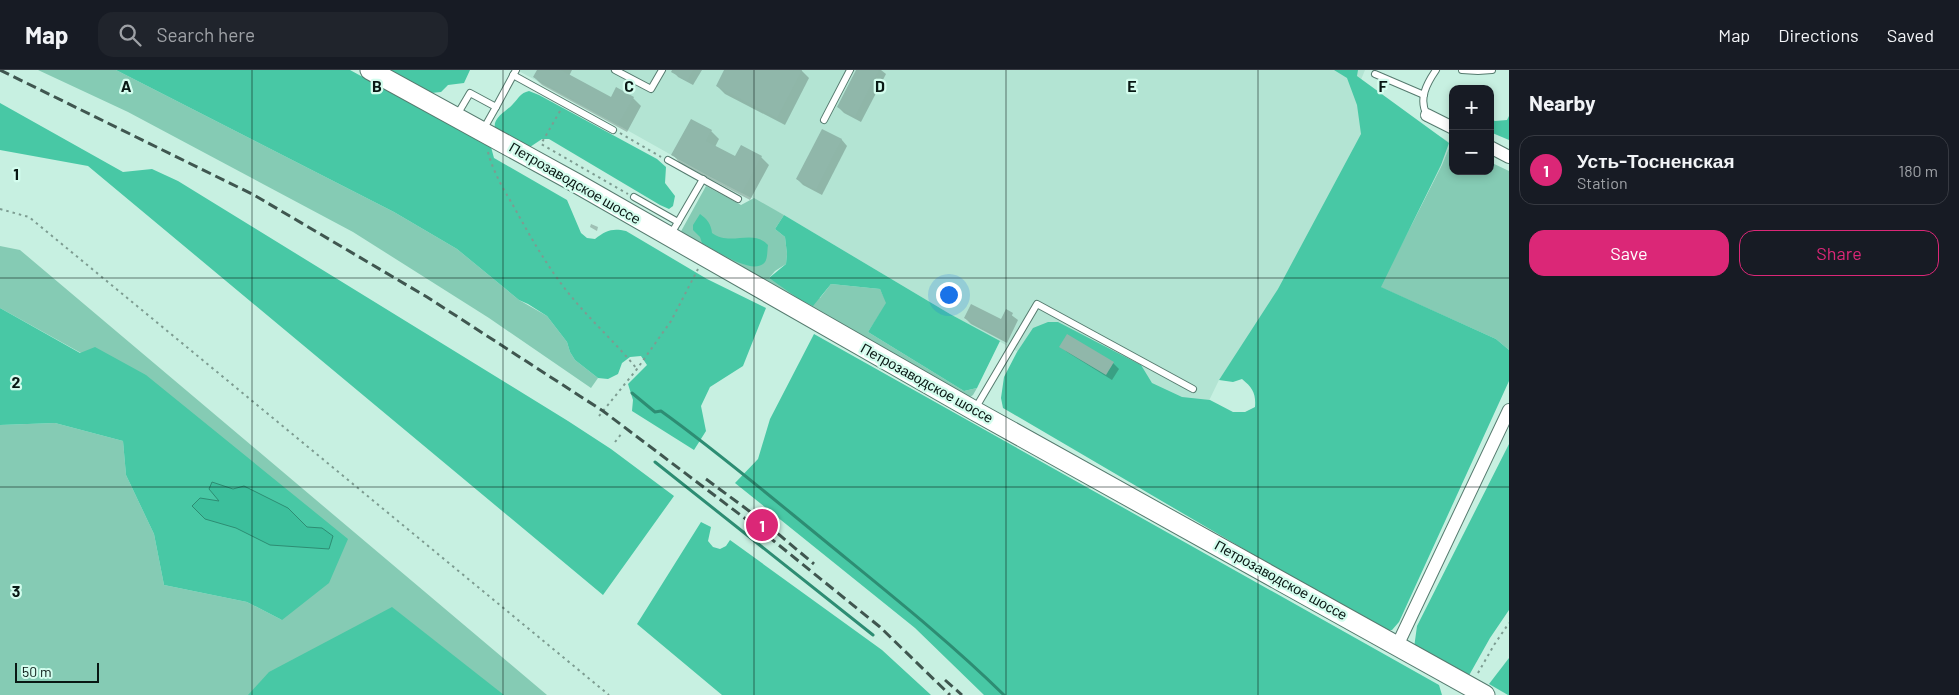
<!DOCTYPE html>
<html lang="en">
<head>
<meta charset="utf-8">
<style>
  :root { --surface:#171b24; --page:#20242c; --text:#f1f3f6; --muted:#9ea1a6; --line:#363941; --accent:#db2777 }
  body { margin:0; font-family:Barlow,sans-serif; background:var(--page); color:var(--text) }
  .controls { position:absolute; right:15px; top:15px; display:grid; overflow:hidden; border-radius:10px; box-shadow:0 2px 8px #0003 }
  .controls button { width:45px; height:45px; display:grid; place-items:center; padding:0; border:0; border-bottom:1px solid var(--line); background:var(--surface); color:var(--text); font:25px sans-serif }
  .scale { position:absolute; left:15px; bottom:12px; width:84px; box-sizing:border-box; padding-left:5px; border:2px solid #091814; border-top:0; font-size:14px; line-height:18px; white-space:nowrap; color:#091814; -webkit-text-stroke:4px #d4fdee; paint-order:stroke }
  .you { position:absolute; left:948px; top:224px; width:18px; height:18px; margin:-12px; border:4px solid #fff; border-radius:50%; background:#1a73e8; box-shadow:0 0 0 8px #1a73e833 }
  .badge { display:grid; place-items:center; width:32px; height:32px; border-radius:50%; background:var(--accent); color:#fff; font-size:16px; font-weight:700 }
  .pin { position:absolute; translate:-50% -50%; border:2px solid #fff; box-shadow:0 1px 5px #0006 }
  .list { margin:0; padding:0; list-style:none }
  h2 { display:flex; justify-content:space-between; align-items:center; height:65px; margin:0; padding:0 20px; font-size:21px }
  h2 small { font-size:16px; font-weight:400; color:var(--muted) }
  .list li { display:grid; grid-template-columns:32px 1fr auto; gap:15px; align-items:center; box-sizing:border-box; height:70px; margin:0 10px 10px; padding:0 10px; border:1px solid var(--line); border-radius:15px }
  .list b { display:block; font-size:19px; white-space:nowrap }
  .list p { margin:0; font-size:16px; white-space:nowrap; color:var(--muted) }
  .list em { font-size:16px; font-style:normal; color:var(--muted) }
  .actions { display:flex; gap:10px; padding:15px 20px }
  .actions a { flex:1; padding:11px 0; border:1px solid var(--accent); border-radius:15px; text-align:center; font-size:18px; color:var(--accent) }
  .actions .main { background:var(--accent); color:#fff }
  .icon { flex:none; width:28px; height:28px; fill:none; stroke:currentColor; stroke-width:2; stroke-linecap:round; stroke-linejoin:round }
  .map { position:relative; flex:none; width:1509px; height:625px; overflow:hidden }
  header { display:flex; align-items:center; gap:30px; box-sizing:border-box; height:70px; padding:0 25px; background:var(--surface); border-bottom:1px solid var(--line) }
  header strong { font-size:24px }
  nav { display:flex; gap:28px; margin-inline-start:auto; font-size:18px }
  .search { width:350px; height:45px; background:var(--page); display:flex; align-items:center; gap:12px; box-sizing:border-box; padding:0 18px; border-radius:15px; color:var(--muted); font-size:19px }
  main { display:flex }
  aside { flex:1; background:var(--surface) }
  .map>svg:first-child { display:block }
</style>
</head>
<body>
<header>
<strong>Map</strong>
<div class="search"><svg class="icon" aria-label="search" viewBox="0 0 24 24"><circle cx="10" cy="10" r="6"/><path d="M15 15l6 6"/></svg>Search here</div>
<nav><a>Map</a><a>Directions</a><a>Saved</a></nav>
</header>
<main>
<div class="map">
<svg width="1509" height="625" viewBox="0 0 1509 625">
  <rect width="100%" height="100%" fill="#c7f0e1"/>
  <polygon fill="#b3e4d3" points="517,0 1365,0 1358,17 1451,73 1442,95 1418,141 1274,229 1219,310 1187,376 950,244 784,145 707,105 618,55"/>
  <g fill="#85cbb4">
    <polygon points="38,0 116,0 394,142 457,179 519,230 547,246 567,272 570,282 575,290 598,308 591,318 489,248 353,162 128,42"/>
    <polygon points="1451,73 1453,74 1453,101 1490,101 1490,92 1509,101 1509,280 1496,269 1380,217 1442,95"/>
    <polygon points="706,116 741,135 754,128 784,145 775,159 785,167 787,184 786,194 775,201 769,208 782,216 820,228 831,214 880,219 887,233 868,262 964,321 977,318 973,325 966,330 679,165"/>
    <polygon points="0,176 20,180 547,625 0,625 0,355 55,353 123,371 126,405 154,464 164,515 247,532 282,550 81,283 0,238"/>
  </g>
  <g fill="#48c8a5">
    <path d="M116 0H350L491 77 494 88 567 130 581 163 587 168 595 169C606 160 613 158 626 161L707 209 766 238 743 296 710 317 701 336 706 361 694 380 632 341 633 330 628 314 647 295 641 286 630 287 622 293 618 304 608 309 598 308 575 290 570 282 567 272 547 246 528 234 519 230 457 179 394 142Z"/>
    <polygon points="388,0 470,0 464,13 448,15 441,22 431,23"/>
    <path d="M1334 0H1358L1357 6 1449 73 1441 95 1381 217 1496 269 1509 280V311L1399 552 1392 560H1382L1003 338 1001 328 1004 307 1017 282 1033 258 1048 252H1058L1141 295 1152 313 1182 327 1210 330 1233 342H1245L1255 337C1256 324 1253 318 1242 309L1233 312 1219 310 1278 219 1361 64 1357 35 1347 8Z"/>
    <path d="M529 21 539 25 657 89 666 97 665 113 675 126 673 136 669 139 660 135 549 69H542L530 77 495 60C492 47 506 42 513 34 519 28 520 23 529 21Z"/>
    <polygon points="0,33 123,102 152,99 178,111 568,351 611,379 674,426 603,525 88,96 0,80"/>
    <polygon points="1509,46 1509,70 1490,62 1490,49 1495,51 1507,50"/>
    <path d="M700 144C707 149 711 154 712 163 731 177 752 158 768 175 767 181 768 191 763 194 750 204 715 180 702 173L700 167 693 160V155Z"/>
    <polygon points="784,145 950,244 1000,271 977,318 964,321 868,262 886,233 880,219 831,214 813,236 799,229 769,208 786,194 787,184 785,167 775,159"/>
    <polygon points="0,238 80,283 95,277 146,305 348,469 329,513 282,550 247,532 164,515 154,464 126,405 123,371 55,353 0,355"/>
    <polygon points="814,264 1439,615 1442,625 984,625 915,558 735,413 758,389 770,349"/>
    <polygon points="1509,374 1509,540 1490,568 1467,609 1414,578 1417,556"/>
    <polygon points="701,452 711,457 708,471 713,477 720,479 726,476 730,470 882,580 931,625 722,625 637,554"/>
    <polygon points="392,537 504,625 248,625 269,602"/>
    <polygon points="1509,588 1509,625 1508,625 1489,614"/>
  </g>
  <polygon fill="#3cbf9c" stroke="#2d8d73" points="212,412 233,419 244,416 288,438 307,457 322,458 333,466 329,479 270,475 236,458 205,449 192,436 200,428 219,431 209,419"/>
  <g fill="#0003">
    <polygon points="538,0 572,0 569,6 611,29 633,28 641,36 627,62 542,15 534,7"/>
    <polygon points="674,0 702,0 693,15 678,7 673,1"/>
    <polygon points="725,0 801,0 809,8 785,55 725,24 717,16"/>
    <polygon points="857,0 881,0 886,4 861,52 844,43 838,37"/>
    <polygon points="711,61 719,69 715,77 736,88 761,87 769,95 750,130 680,93 673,85"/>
    <polygon points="823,61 842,70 847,76 822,125 803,115 797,109"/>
    <polygon points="591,154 598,157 597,161 590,157"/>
    <polygon points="1006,241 1018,250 1007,273 971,254 965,248 1001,251"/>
    <polygon points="1061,277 1113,293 1119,299 1112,310 1067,282"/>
  </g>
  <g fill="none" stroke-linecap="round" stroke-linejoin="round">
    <g stroke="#2d8d73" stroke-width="3">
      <path d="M632 323 655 342 661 341C718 382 771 427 825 471 886 521 948 570 1004 625"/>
      <polyline points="655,392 873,565"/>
    </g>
  </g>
  <g fill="#90b7aa">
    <polygon points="537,0 561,0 611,27 616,17 634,27 618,55 533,7"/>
    <polygon points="672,0 693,0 687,11 671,2"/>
    <polygon points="724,0 802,0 777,48 716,16"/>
    <polygon points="856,0 879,0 855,47 837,37"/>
    <polygon points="691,49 712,60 706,71 735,86 741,75 762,86 742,123 671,85"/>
    <polygon points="822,59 842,69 816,120 796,109"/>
    <polygon points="971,234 1001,249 1006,239 1013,243 1001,268 964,248"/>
    <polygon points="1067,264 1114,292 1106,305 1059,277"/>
  </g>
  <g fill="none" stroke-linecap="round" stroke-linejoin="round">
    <g stroke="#567b6f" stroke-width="8">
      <g id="service">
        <polyline points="615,0 651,19 662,0"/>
        <polyline points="1462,0 1478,1 1492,0"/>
        <polyline points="1375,4 1424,25"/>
        <polyline points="513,5 613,60"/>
        <polyline points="496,37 516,0"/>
        <polyline points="457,45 470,23 496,37 483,60"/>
        <path d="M1427 45C1418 29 1427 13 1436 0"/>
        <polyline points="824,50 850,0"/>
        <polyline points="668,90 738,129"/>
        <polyline points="634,127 678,152"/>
        <polyline points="671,164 703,109"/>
        <polyline points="975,339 1037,234 1193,319"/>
      </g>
    </g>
    <g stroke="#567b6f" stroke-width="14">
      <g id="minor">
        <polyline points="1427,45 1453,58"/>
        <polyline points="1490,77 1509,87"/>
        <polyline points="1397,576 1509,340"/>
      </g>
    </g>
    <g stroke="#567b6f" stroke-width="21">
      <polyline id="primary" points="370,0 576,113 975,341 1485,625"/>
    </g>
    <g stroke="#7d9c91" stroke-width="2" stroke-dasharray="2.5 4" stroke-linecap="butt">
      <polyline points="560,41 541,74 628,124"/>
      <polyline points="620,63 661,87"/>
      <path d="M488 82C493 102 504 120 514 137 531 168 548 198 570 225 591 251 616 273 637 299"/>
      <polyline points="0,139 29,147 609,625"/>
      <polyline points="599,346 637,299 671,251 698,199"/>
      <polyline points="615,372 622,363"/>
      <polyline points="1478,603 1494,575 1509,553"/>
    </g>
    <use href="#service" stroke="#fff" stroke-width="6"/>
    <use href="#minor" stroke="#fff" stroke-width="12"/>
    <use href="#primary" stroke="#fff" stroke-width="19"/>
    <g stroke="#3f564f" stroke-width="3" stroke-dasharray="10 5" stroke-linecap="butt">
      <polyline points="0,0 254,125 427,227 603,341 759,459 880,557 950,625"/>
      <polyline points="706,409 764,452 814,494"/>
      <polyline points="945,610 962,625"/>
    </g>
  </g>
  <path fill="none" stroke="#091814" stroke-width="1" stroke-opacity="0.55" d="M252 0V625M503 0V625M754 0V625M1006 0V625M1258 0V625M0 208H1509M0 417H1509"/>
  <g text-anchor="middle" stroke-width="4.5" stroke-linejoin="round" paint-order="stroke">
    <g font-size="14" fill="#091814" stroke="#d4fdee">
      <text transform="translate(575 113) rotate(30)" y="5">Петрозаводское шоссе</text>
      <text transform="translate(927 313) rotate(29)" y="5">Петрозаводское шоссе</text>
      <text transform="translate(1281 510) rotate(29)" y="5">Петрозаводское шоссе</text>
    </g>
  </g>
  <g font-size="16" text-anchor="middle" font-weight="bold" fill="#091814" stroke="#d4fdee" stroke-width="4.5" stroke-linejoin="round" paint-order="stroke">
    <text x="126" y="22">A</text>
    <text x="377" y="22">B</text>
    <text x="629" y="22">C</text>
    <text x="880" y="22">D</text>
    <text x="1132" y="22">E</text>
    <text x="1383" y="22">F</text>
    <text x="16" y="110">1</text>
    <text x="16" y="318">2</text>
    <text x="16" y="527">3</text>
  </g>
</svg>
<div class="controls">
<button>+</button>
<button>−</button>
</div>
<div class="scale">50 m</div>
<div class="you"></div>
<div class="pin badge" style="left:762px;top:455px">1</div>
</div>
<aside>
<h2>Nearby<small></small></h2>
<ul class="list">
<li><span class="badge">1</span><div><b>Усть-Тосненская</b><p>Station</p></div><em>180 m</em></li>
</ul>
<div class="actions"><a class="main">Save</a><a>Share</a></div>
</aside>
</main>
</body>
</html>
